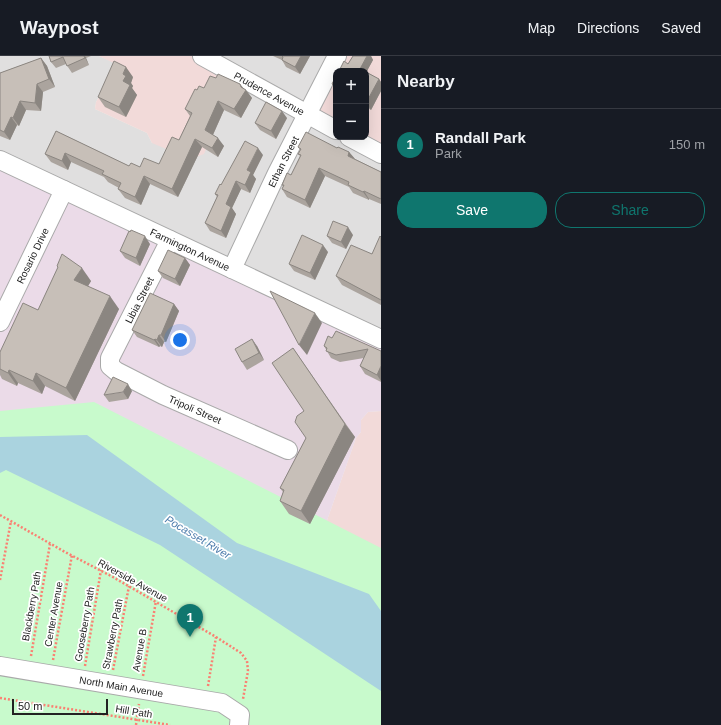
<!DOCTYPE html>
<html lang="en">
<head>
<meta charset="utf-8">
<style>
  :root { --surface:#171b24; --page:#20242c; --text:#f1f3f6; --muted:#9ea1a6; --line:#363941; --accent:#0f766e }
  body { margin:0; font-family:Arial,sans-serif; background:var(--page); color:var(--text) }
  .controls { position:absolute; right:12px; top:12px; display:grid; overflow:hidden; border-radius:8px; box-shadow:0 4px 16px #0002 }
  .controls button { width:36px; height:36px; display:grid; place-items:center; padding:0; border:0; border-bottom:1px solid var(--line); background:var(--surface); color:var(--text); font:20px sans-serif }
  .scale { position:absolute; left:12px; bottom:10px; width:96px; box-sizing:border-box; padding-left:4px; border:2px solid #222; border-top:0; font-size:11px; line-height:14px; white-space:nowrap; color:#222; -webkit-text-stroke:3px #fff; paint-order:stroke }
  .you { position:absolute; left:180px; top:284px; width:14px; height:14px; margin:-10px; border:3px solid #fff; border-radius:50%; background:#1a73e8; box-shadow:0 0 0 6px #1a73e833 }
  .badge { display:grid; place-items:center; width:26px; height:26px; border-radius:50%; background:var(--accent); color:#fff; font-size:13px; font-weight:700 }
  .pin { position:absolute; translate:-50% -33px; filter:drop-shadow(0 1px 2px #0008) }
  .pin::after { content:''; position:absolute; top:21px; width:14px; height:12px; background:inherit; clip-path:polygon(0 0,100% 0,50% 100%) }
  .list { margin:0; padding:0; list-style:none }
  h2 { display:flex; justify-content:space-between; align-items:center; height:52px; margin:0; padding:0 16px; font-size:17px }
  h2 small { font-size:13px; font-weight:400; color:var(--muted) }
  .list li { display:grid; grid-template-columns:26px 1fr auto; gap:12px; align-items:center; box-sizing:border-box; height:72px; padding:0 16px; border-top:1px solid var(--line) }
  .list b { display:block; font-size:15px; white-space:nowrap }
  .list p { margin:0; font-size:13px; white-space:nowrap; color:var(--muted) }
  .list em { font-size:13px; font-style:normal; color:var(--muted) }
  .actions { display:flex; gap:8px; padding:12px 16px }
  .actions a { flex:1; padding:9px 0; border:1px solid var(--accent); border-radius:16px; text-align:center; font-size:14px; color:var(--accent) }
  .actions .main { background:var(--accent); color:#fff }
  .map { position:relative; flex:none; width:381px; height:669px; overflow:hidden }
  header { display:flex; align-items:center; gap:24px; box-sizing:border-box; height:56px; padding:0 20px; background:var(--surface); border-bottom:1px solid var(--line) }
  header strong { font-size:19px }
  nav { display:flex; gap:22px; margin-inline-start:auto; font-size:14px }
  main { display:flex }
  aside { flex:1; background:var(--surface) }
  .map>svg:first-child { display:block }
</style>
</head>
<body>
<header>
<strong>Waypost</strong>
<nav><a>Map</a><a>Directions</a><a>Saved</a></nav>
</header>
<main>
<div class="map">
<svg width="381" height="669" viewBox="0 0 381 669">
  <rect width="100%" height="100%" fill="#f2efe9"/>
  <polygon fill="#e0dfdf" points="0,0 99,0 118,8 96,46 95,53 147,77 152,87 205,0 337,0 308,56 381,97 381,282 0,103"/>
  <g fill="#f2dad9">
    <polygon points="99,0 205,0 244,22 224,51 204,98 190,103 152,87 147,77 95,53 96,46 118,9"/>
    <polygon points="337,0 381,0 381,97 366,81 366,15 336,15 336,73 313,60"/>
    <polygon points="381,355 381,553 324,473 356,382 361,376 361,364 368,356"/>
  </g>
  <polygon fill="#ebdbe8" points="0,103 381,282 381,355 368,356 361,364 361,376 356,382 324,473 0,372"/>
  <polygon fill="#c8facc" points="94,346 381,492 381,669 0,669 0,355"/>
  <polygon fill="#aad3df" points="87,379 237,487 369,538 381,555 381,635 160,489 6,414 0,417 0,381"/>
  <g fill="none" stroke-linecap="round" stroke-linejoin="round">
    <g stroke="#a9a9a9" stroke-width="20">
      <g id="minor">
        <path id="s1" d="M202 0 336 74"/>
        <polyline points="349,81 381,98"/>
        <path id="s2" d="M0 104 381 283"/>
        <path id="s3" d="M170 184 110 302V310L116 315 163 339 288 394"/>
        <path id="s4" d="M232 213 277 117 337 0"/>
        <path id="s5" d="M0 266 64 134"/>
        <path id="s6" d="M0 610 222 647 240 659 239 669"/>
      </g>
    </g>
    <g stroke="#fa8072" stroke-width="2.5" stroke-dasharray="2 2" stroke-linecap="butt">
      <polyline points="0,459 65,496 113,521 216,581 241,597 247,605 248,615 243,643"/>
      <polyline points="0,524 11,465"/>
      <polyline points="31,600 50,488"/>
      <polyline points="53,604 72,499"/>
      <polyline points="85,610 101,514"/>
      <polyline points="113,614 129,530"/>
      <polyline points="143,620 156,545"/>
      <polyline points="208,630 216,581"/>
      <polyline points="0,642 170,669"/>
      <polyline points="136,669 139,648"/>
    </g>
    <use href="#minor" stroke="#fff" stroke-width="18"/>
  </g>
  <g fill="#aba49e">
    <polygon points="49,0 91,0 86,2 89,9 72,17 66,8 56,12 51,6"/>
    <polygon points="273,0 310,0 300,18 286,11 282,4"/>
    <polygon points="353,0 371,0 373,4 366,16 379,23 381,26 381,35 371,54 366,51 366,15 348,8"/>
    <polygon points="41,2 47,10 55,31 43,36 41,55 26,54 19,70 17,69 10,84 0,80 0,17"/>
    <polygon points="336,20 336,35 332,28"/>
    <polygon points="133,21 131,27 133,30 132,32 137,39 126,61 105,51 98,41"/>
    <polygon points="216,22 240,28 252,42 241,62 224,54 213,79 224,90 218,101 202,91 178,141 150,128 141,149 125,142 118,133 119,132 108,126 104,121 71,106 68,114 51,106 45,98 56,75 129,110 140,111 159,108 179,84 190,60 185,53 197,34 204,32"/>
    <polygon points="287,62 276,83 260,74 255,67"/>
    <polygon points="298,91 337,92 349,96 355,103 381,116 381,148 369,143 369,144 353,137 349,131 325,120 310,152 287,141 282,133 283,130 282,129 291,119 300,100 298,98 300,94"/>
    <polygon points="263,99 253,119 256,123 250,137 241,133 232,152 236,158 226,182 210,175 205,167 217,141 215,138 221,129"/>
    <polygon points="353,179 346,193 332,187 327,180"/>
    <polygon points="381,181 381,249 342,229 336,220 372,198"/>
    <polygon points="150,188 140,210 125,202 120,195"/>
    <polygon points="328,196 315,224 294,215 289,208"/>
    <polygon points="185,202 190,209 180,230 163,222 158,215"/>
    <polygon points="57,210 91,225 88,230 119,253 75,345 45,330 42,338 18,327 17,330 2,323 0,319 0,296 38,254 58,212"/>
    <polygon points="174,248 179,255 166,286 164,286 162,291 160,290 159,291 137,281 132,274"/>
    <polygon points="332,282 381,295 381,326 365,318 360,310 364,302 340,306 331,302 324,290"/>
    <polygon points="257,290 264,304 247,314 242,306"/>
    <polygon points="293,292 355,381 310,468 289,458 280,445 283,436 280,432 306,382 304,355"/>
    <polygon points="132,335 128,343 109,346 104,339"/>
  </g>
  <g fill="#8b8681">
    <polygon points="84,0 85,0 86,2 89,9"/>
    <polygon points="301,0 310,0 300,18 295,11"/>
    <polygon points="367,0 371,0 373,4 366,17 366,15 362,15 360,13"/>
    <polygon points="41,2 47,10 55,31 49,23"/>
    <polygon points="126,11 133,21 131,27 133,30 132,32 137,39 126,61 119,51 123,25 123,18"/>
    <polygon points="379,23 381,26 381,35 371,54 366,47"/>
    <polygon points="37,28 43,36 41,55 35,47"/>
    <polygon points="240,28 245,35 246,34 252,42 241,62 234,53"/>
    <polygon points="20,45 26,54 19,70 13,62"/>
    <polygon points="218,45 224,54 211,83 205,74"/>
    <polygon points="282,55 287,62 276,83 271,75"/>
    <polygon points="11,61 17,69 10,84 4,76"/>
    <polygon points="218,82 224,90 218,101 212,92"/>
    <polygon points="195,83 202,91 178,141 172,133"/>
    <polygon points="258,92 263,99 253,119 256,123 250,137 245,129 247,114"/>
    <polygon points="349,96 355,103 348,100"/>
    <polygon points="65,97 71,106 68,114 62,105"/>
    <polygon points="319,112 325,120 310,152 305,144"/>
    <polygon points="144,120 150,128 141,149 135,141"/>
    <polygon points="236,125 241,133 232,152 236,158 226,182 221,175 226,148"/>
    <polygon points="364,135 369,143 369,144 363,136"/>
    <polygon points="348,171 353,179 346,193 341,186"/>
    <polygon points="145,180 150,188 140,210 136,202"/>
    <polygon points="323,189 328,196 315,224 310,217"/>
    <polygon points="185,202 190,209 180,230 175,223"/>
    <polygon points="82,212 91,225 84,237 74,224"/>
    <polygon points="110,240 119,253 75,345 66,332"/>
    <polygon points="174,248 179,255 166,286 161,279"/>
    <polygon points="315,257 322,267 307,299 299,289"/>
    <polygon points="159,279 164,286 162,291 157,284"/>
    <polygon points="155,283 160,290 159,291 154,284"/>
    <polygon points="252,283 257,290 264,304 259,297"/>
    <polygon points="381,310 381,325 377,319"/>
    <polygon points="9,314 18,327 17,330 8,317"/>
    <polygon points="36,317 45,330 42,338 33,325"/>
    <polygon points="128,328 132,335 128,343 123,336"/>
    <polygon points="345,368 355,381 310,468 301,455"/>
  </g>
  <g fill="#c7bfb8" stroke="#8b8681">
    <polygon points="49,0 84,0 85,2 67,10 63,1 51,6"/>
    <polygon points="282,0 301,0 295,11 282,4 283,1"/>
    <polygon points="353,0 367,0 360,13 364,15 339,15 344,5 348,8"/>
    <polygon points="41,2 49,23 37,28 35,47 20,45 13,62 11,61 4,76 0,74 0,17"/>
    <polygon points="114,5 126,11 123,18 126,20 123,25 130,29 119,51 98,41"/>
    <polygon points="366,16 379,23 366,47"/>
    <polygon points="218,18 240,28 241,31 246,34 234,53 218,45 205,74 218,82 212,92 195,83 172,133 144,120 135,141 118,133 121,127 102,118 104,115 65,97 62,105 45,98 56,75 129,110 131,107 140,111 144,102 159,108 172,81 179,84 192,57 185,53 195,33 197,34 199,30 204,32 210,20 216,22"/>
    <polygon points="336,20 336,31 332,28"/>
    <polygon points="266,46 282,55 271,75 255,67"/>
    <polygon points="306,76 337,92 338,91 349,96 348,100 381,116 381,143 364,135 363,136 348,129 349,126 319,112 305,144 282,133 284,129 282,129 287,117 291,119 301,99 298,98 301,93 298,91"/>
    <polygon points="245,85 258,92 247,114 251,116 245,129 236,125 226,148 231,151 221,175 205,167 218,139 215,138 220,128 221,129"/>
    <polygon points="333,165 348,171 341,186 327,180"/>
    <polygon points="131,174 145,180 136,202 120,195 129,175 130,176"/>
    <polygon points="302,179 323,189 310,217 289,208"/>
    <polygon points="380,180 381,181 381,244 336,220 351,189 372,198"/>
    <polygon points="168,194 185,202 175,223 158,215"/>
    <polygon points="62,198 82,212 74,224 110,240 66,332 36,317 33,325 9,314 8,317 0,313 0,296 23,247 38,254 58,211 57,210"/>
    <polygon points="270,235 315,257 299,289"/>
    <polygon points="150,237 174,248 161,279 159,279 157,284 155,283 154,284 132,274"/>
    <polygon points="336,275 381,295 381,310 377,319 360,310 368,293 336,299 326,295 327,292 324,290 328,280 332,282"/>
    <polygon points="252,283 259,297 242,306 235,293"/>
    <polygon points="293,292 345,368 301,455 280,445 284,434 280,432 306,382 295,366 297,360 304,355 272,307"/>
    <polygon points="113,321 128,328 123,336 104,339"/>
  </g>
  <g text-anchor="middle" stroke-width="3.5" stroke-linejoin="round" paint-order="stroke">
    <g font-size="10" fill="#222" stroke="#fff">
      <text dy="4" stroke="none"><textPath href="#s1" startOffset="77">Prudence Avenue</textPath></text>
      <text dy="4" stroke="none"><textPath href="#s4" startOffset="119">Ethan Street</textPath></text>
      <text dy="4" stroke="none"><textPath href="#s2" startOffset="210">Farmington Avenue</textPath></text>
      <text dy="4" stroke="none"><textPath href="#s5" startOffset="74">Rosario Drive</textPath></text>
      <text transform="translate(139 244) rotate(-63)" y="4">Libia Street</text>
      <text dy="4" stroke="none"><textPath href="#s3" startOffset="236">Tripoli Street</textPath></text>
      <text transform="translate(133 524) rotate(29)" y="4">Riverside Avenue</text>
      <text transform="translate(31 550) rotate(-80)" y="4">Blackberry Path</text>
      <text transform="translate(53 558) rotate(-80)" y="4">Center Avenue</text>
      <text transform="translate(84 568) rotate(-80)" y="4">Gooseberry Path</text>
      <text transform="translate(112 578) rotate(-79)" y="4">Strawberry Path</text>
      <text transform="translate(139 594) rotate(-80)" y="4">Avenue B</text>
      <text dy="4" stroke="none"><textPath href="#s6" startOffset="123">North Main Avenue</textPath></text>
      <text transform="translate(134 655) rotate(9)" y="4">Hill Path</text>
    </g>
    <g font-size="11" font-style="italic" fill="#4a7aab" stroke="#fff">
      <text transform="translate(198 481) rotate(31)" y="4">Pocasset River</text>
    </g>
  </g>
</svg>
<div class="controls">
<button>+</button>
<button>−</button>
</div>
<div class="scale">50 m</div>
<div class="you"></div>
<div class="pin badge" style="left:190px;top:581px">1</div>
</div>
<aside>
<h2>Nearby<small></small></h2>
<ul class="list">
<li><span class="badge">1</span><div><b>Randall Park</b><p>Park</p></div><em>150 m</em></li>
</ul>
<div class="actions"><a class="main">Save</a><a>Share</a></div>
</aside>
</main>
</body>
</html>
